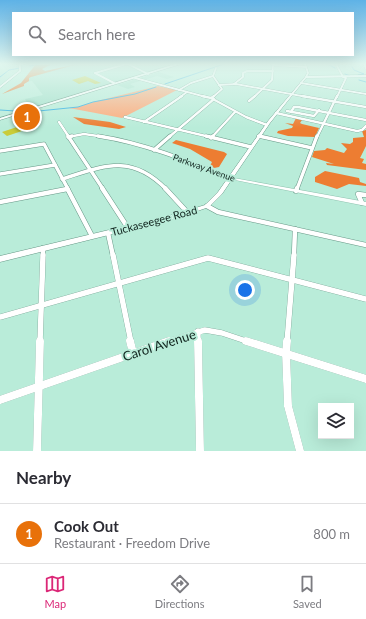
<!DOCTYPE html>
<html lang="en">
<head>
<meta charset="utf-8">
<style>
  :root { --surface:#fff; --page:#f7f7f7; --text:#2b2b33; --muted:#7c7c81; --line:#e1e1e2; --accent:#db2777 }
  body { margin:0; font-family:Lato,sans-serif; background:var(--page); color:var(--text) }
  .controls { position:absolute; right:12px; bottom:12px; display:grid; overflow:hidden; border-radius:0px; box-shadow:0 4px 16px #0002 }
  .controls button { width:36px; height:36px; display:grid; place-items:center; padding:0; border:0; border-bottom:1px solid var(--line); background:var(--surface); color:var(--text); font:20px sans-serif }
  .you { position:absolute; left:245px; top:290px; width:14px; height:14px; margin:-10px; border:3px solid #fff; border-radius:50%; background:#1a73e8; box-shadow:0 0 0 6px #1a73e833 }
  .badge { display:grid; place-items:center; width:26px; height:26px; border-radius:50%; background:var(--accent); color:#fff; font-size:13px; font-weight:700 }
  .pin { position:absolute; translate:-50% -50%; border:2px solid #fff; box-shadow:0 1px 4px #0006 }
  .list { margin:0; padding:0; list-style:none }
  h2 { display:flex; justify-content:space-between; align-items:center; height:52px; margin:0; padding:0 16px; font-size:17px }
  h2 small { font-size:13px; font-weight:400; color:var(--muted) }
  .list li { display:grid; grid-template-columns:26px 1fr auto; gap:12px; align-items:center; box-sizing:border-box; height:60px; padding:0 16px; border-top:1px solid var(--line) }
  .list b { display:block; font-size:15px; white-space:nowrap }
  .list p { margin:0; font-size:13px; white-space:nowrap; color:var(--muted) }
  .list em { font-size:13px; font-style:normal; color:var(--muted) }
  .icon { flex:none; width:22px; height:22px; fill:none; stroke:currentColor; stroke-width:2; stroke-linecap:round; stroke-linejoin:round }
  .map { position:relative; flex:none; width:366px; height:451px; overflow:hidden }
  .search { position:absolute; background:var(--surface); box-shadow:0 4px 16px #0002; left:12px; right:12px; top:12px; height:44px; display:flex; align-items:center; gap:10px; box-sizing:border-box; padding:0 14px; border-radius:0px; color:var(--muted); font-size:15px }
  .sheet { height:112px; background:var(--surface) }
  nav { display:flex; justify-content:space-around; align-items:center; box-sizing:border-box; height:56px; border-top:1px solid var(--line); background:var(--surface); font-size:11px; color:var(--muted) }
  nav a { display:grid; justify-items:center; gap:2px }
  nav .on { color:var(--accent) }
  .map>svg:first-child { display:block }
</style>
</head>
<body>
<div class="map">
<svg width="366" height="451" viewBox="0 0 366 451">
  <rect width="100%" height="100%" fill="#b9ecd9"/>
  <g fill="#a5e1cb">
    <polygon points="77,64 127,65 174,64 30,108 25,99 43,95 32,81 25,82 29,76"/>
    <polygon points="159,72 174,77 167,79 157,76 130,84 135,87 128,89 117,85"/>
  </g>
  <polygon fill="#feaa7a" points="158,86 177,90 122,118 69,108 78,107 93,102"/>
  <g fill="#ed7d32">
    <polygon points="36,64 52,64 42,69 45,71 78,64 31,77 29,78 29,81 24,84 24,86 2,94 21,83"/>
    <polygon points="73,117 110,122 126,127 119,129 84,124"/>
    <polygon points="296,118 302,120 300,123 302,124 319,128 315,137 288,136 277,133 278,131 292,128 293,126 285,123 293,124"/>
    <polygon points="366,130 366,146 360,158 364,159 362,163 366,164 366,170 327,165 326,163 334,164 312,157 314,151 325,150 327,148 344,153 347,149 341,143 350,144 353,142 353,138 364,137 362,131"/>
    <polygon points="176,140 224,152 227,154 219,167 214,168 210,166 212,162 190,149 172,143"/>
    <polygon points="325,171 359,178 360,182 366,184 366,186 349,184 337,189 315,182 315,177"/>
  </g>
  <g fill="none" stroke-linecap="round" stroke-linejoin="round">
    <g stroke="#30afe2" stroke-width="1">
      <polyline points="327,64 335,68"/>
      <polyline points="30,66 39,64"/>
      <polyline points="352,67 354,70 364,74 358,75"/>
      <polyline points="345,74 350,76"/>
      <polyline points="0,77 9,70 20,68"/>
      <polyline points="359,80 366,82"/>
      <polyline points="165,84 224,64"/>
      <polyline points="0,110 15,111"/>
      <polyline points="29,112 78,107 93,102 135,94 156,87"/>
    </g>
  </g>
  <g fill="#cacc39">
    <polygon points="85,76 101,83 95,84 88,81 79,84 72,80"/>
    <polygon points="20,126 25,130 7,136 2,132"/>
  </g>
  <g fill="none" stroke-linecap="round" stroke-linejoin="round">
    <g stroke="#679887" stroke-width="2.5">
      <g id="minor-far5">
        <polyline points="336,64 343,77 346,78 337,97"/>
        <polyline points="364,64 366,68"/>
        <polyline points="273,65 306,67"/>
        <polyline points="95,73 126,64"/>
        <polyline points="95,73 114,83"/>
        <polyline points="135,78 206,97"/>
        <polyline points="301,83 366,94"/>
        <polyline points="234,84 243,77 243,73 247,71 273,71"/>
        <polyline points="219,85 236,84 307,97"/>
        <polyline points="0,87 20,71 20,64"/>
        <polyline points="179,90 191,83 213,76 216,68"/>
        <polyline points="180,97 187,92"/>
        <polyline points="213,97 222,89 213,76"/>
        <polyline points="254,97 272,80 273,64"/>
      </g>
    </g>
    <g stroke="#679887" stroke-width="3">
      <g id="minor-far4">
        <polyline points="202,96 211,98 246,117 267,125"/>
        <polyline points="302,96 366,107"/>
        <polyline points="211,98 214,96"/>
        <polyline points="249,101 255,96"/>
        <polyline points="287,111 314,116 319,110"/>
        <polyline points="291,112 294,107 298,107 366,120"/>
        <polyline points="276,113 357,131 362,130 366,126"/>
        <polyline points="125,117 210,137"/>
        <polyline points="59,122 69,137"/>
        <polyline points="144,122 182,96"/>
        <polyline points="258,136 263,137"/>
        <polyline points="68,137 84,134 105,137"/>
        <polyline points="169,137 214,99"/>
        <polyline points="212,137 235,112"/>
        <polyline points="317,137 337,96"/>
      </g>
    </g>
    <g stroke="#679887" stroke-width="4.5">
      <g id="minor-far3">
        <polyline points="68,136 103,189"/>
        <path d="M98 136C144 143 188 161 230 178"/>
        <polyline points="206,136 251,147"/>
        <polyline points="259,136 312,148"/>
        <polyline points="68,137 72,136"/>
        <polyline points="211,138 213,136"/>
        <polyline points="154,150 170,136"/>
        <polyline points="0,151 44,144 68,189"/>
        <polyline points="0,174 55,165"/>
        <path d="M62 179C104 166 131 153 166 189"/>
        <polyline points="297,189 317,136"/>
      </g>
    </g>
    <g stroke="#679887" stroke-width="5.5">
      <g id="minor-far2">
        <polyline points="67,188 92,236"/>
        <polyline points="102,188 128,228"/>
        <polyline points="165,188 188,213"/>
        <polyline points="296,191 297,188"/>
        <polyline points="0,202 67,189"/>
        <polyline points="362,203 358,194 366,195"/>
        <polyline points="207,206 218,212 366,245"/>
        <polyline points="108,233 113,256"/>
        <polyline points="43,256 43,248"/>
        <polyline points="294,256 295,229"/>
      </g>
    </g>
    <g stroke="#679887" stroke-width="6">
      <g id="minor-far1">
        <polyline points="113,255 131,342"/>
        <polyline points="0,317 208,258 366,299"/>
        <polyline points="198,331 198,342"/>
        <polyline points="40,342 43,255"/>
        <polyline points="166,342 205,330 222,333 249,342"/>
        <polyline points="287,342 294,255"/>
      </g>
    </g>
    <g stroke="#679887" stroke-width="8">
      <g id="minor">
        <polyline points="130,341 133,353"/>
        <polyline points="198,341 200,451"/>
        <polyline points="246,341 366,379"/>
        <polyline points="287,341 286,353 288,406 300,451"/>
        <polyline points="0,400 169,341"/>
        <polyline points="37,451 40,341"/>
      </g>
    </g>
    <g stroke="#679887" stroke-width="0.5">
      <g id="tertiary">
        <polygon points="126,64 130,64 150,74 148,75"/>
        <polygon points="366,75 366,77 306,78 305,77 306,76"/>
        <polygon points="228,177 366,202 366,206 230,179 228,179"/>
      </g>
    </g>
    <g stroke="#679887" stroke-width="1">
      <polygon id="secondary" points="304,64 306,64 309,73 307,77 270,123 222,194 209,207 177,218 0,262 0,256 176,214 205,205 218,192 268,121 305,77 307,73"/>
    </g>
    <g stroke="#679887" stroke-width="1">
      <polygon id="primary" points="175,64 181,64 0,120 0,118"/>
    </g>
    <use href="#minor-far5" stroke="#fff" stroke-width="2"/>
    <use href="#minor-far4" stroke="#fff" stroke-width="2.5"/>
    <use href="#minor-far3" stroke="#fff" stroke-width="3.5"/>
    <use href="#minor-far2" stroke="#fff" stroke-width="4.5"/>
    <use href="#minor-far1" stroke="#fff" stroke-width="5.5"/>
    <use href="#minor" stroke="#fff" stroke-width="8"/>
    <use href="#tertiary" fill="#fff" fill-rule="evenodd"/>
    <use href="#secondary" fill="#fff" fill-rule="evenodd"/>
    <use href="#primary" fill="#fff" fill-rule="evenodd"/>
  </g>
  <linearGradient id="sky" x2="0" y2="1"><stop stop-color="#5eb2e6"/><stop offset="0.5" stop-color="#e0f6ee"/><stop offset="1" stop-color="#e0f6ee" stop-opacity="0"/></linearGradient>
  <rect width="366" height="128" fill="url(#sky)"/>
  <g text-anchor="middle" stroke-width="4" stroke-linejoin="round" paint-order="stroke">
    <g font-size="9" fill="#10241e" stroke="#b9ecd9">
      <text transform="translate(204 168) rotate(20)" y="3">Parkway Avenue</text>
    </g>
    <g font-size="11" fill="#10241e" stroke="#b9ecd9">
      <text transform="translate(154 221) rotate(-15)" y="4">Tuckaseegee Road</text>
    </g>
    <g font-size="13" fill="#10241e" stroke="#b9ecd9">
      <text transform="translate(159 345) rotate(-18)" y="5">Carol Avenue</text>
    </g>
  </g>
</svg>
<div class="controls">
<button><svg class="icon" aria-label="layers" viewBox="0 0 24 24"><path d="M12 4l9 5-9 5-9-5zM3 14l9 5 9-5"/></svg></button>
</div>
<div class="you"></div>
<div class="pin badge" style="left:27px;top:117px;background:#e8710a">1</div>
<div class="search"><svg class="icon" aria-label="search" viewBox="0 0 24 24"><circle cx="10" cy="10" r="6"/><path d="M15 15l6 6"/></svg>Search here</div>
</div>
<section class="sheet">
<h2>Nearby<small></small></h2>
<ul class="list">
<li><span class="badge" style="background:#e8710a">1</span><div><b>Cook Out</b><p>Restaurant · Freedom Drive</p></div><em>800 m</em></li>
</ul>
</section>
<nav>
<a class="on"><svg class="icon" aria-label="map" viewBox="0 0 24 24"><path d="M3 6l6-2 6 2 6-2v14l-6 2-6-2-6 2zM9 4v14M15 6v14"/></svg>Map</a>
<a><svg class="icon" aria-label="directions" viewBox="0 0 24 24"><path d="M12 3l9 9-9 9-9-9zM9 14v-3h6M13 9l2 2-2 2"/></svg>Directions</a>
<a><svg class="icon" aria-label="saved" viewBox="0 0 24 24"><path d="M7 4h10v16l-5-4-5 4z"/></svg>Saved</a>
</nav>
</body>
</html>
